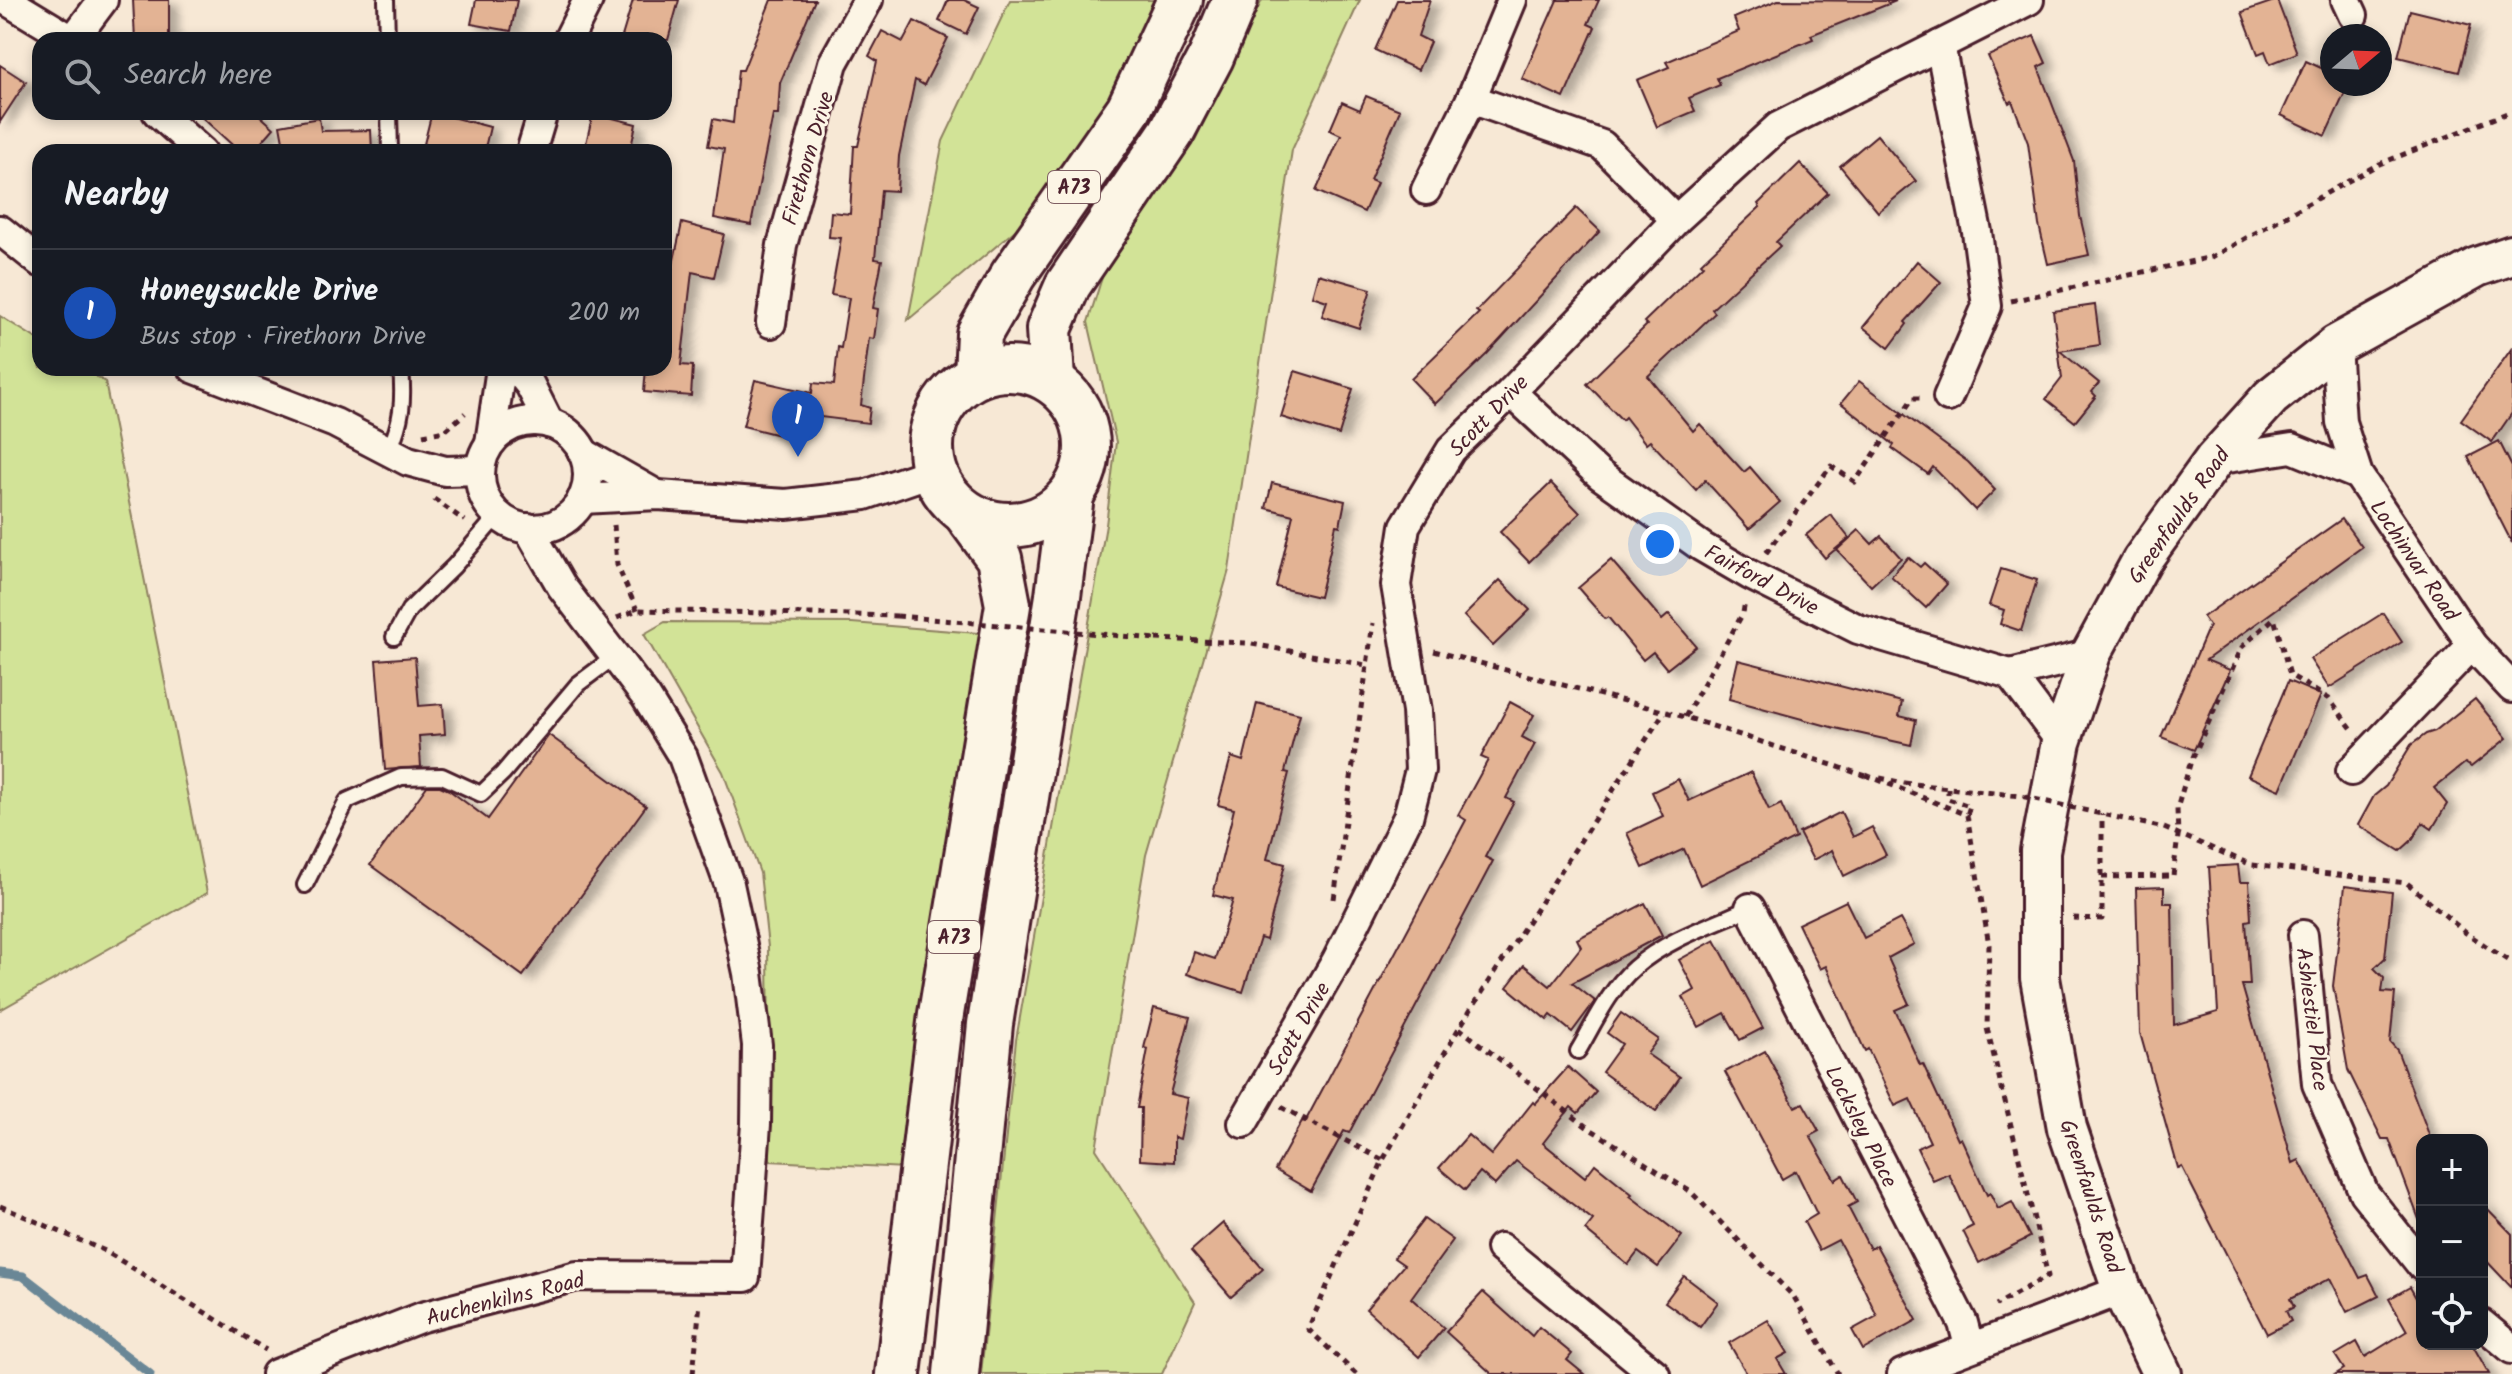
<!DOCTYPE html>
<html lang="en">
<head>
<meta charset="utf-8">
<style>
  :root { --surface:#171b24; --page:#20242c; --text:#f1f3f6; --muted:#9ea1a6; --line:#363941; --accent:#c8321e }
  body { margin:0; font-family:Kalam,sans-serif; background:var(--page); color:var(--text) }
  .controls { position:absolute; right:24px; bottom:24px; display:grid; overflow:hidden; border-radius:16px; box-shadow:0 4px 12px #0003 }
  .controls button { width:72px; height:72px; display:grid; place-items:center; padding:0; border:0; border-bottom:2px solid var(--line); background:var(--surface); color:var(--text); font:40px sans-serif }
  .compass { position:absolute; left:2320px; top:24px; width:72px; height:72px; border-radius:50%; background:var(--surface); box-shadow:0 4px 12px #0003; rotate:71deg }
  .you { position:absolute; left:1660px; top:544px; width:28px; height:28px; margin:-20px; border:6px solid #fff; border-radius:50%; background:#1a73e8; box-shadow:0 0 0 12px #1a73e833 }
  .badge { display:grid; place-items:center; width:52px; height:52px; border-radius:50%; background:var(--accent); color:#fff; font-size:26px; font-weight:700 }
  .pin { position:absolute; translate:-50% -66px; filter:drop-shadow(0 2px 4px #0008) }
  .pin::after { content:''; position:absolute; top:42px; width:28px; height:24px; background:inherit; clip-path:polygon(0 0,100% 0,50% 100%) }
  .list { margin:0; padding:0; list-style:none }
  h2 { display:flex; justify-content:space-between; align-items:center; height:104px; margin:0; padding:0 32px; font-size:34px }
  h2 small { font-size:26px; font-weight:400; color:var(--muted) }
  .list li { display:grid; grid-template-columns:52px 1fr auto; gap:24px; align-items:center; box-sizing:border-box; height:128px; padding:0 32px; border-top:2px solid var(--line) }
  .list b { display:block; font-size:30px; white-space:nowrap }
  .list p { margin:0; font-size:26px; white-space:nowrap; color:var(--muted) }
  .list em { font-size:26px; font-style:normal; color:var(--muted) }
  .icon { flex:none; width:44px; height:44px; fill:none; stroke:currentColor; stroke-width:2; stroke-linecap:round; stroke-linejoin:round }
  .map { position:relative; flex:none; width:2512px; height:1374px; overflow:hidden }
  .search { position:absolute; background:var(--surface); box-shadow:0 4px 12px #0003; left:32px; top:32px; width:640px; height:88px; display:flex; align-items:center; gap:20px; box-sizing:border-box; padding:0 28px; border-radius:24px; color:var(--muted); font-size:30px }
  .panel { position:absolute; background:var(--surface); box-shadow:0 4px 12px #0003; left:32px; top:144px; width:640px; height:232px; border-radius:24px }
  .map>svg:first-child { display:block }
</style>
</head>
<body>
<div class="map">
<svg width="2512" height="1374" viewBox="0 0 2512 1374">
  <defs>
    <filter id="shadow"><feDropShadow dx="9" dy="5" stdDeviation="4" flood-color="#0004"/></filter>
  </defs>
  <rect width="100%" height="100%" fill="#f7e8d5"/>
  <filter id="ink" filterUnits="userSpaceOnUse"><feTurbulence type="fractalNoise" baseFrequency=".0125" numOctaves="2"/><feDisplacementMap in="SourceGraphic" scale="16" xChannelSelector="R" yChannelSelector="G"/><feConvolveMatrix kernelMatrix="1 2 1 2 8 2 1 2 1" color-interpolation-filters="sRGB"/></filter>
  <g filter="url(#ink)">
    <g fill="#d2e397" stroke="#8e8161" stroke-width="2">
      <polygon points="1010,0 1167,0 1110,99 1037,212 908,320 943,141"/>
      <polygon points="1262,0 1360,0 1292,150 1229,570 1146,855 1096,1149 1195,1302 1162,1374 981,1374 1016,1040 1106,525 1116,442 1088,322 1105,268 1195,140"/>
      <polygon points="0,316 40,341 40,368 82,368 105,382 207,893 0,1010"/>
      <polygon points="665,622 852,623 990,634 905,1168 770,1161 768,947 760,873 723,772 644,634"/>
    </g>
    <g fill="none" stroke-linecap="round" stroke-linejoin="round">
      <polyline stroke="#6a8796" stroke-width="9" points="0,1273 23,1276 150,1374"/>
    </g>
    <g fill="#e3b394" stroke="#4a1f2b" stroke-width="2" filter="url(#shadow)">
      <polygon points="133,0 169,0 169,40 135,40"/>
      <polygon points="476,0 517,0 511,31 471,24"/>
      <polygon points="633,0 679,0 668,40 621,40"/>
      <polygon points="771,0 815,0 780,83 778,115 773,115 751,225 714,218 724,149 708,146 713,119 733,123 738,70 743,70"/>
      <polygon points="948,0 964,0 979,7 966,34 939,21"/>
      <polygon points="1397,0 1430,0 1418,36 1430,42 1418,70 1375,50"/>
      <polygon points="1557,0 1599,0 1588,24 1595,27 1564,98 1522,79"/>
      <polygon points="1778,0 1896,1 1811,35 1813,39 1717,78 1720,85 1689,98 1695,111 1657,127 1637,80 1669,67 1666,62 1739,31 1734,18"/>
      <polygon points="2277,0 2297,53 2270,64 2265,51 2258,54 2242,12"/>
      <polygon points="2410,10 2471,25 2459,72 2398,57"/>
      <polygon points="914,21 948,38 924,85 915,80 899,156 897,191 881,190 875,259 882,260 873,308 878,309 874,339 869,338 861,405 870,408 868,423 789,413 783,436 743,426 755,380 812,393 813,383 834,385 838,347 841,348 849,298 831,295 841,238 829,237 831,212 850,214 854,146 858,146 877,61 869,56 882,31 903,42"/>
      <polygon points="2034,36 2046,63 2038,67 2074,161 2080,216 2089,255 2048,264 2039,225 2028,143 2012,101 2009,103 1988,56"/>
      <polygon points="2306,61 2332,73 2332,84 2349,84 2325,136 2281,115"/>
      <polygon points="0,65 26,82 0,122"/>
      <polygon points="1366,96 1400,110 1370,180 1377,183 1364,212 1316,191 1341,135 1330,130 1342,102 1360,110"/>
      <polygon points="196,112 256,112 274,128 253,152 240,152"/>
      <polygon points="432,112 490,127 484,152 422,152"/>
      <polygon points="593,113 636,124 630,152 584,152"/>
      <polygon points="319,118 321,131 371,130 372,152 285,152 280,125"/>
      <polygon points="1877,135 1916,181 1878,212 1840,166"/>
      <polygon points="1800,163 1828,193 1776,242 1780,246 1712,309 1715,313 1648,376 1693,431 1700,424 1744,472 1750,467 1780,502 1749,529 1705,480 1696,490 1650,441 1646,444 1625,417 1622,420 1587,384 1647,325 1644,322 1703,265 1701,263 1760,207 1758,204"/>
      <polygon points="1576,208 1600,231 1487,354 1435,404 1411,379 1479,313 1476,311"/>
      <polygon points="682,223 724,234 714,277 692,272 681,365 693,366 691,396 644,392 646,368 664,368 664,273 671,274"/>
      <polygon points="1917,261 1941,282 1905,322 1907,324 1889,348 1863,327"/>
      <polygon points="1318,274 1371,289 1359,328 1322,316 1327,301 1312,296"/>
      <polygon points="2095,305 2100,345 2060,351 2099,383 2092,392 2096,396 2075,422 2046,399 2062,378 2053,311"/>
      <polygon points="2512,348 2512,413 2492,442 2461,420"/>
      <polygon points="1295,371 1353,389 1339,435 1281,417"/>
      <polygon points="1859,381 1968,462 1995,490 1975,510 1933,467 1928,474 1892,448 1894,445 1841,403"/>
      <polygon points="2499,441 2512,467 2512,543 2468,457"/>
      <polygon points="1272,483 1345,501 1340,526 1336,525 1319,597 1276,587 1293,515 1266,508"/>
      <polygon points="1551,483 1580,513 1529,562 1500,532"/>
      <polygon points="1831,515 1849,538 1825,558 1806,535"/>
      <polygon points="2342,519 2362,547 2206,660 2230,670 2194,750 2161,737 2209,626 2203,617"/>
      <polygon points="1859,530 1872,544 1881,536 1901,558 1871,586 1837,550"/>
      <polygon points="1908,557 1920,567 1924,563 1947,584 1926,608 1891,576"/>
      <polygon points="1611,560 1662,620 1669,614 1696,646 1667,669 1653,652 1643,660 1608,617 1605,619 1578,588"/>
      <polygon points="2001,569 2037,580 2021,631 2000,624 2004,610 1989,605"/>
      <polygon points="1500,580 1530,610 1493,646 1464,616"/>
      <polygon points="2383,613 2402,642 2329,688 2310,659"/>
      <polygon points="415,657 419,706 443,704 445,734 419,736 421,767 385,770 376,660"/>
      <polygon points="1738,660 1902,702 1899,716 1916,720 1911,745 1835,728 1729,699"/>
      <polygon points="2288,681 2321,695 2280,790 2248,776"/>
      <polygon points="2475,699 2507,738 2471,767 2465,763 2434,788 2447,804 2432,829 2423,823 2411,841 2400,851 2358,825 2374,796 2386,786 2411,745 2426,734 2435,731"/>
      <polygon points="1510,702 1534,715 1522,737 1535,744 1506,798 1514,802 1485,857 1493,861 1349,1133 1344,1131 1311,1191 1275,1170 1302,1121 1305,1122 1466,820 1458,815 1488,760 1481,757"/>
      <polygon points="1257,703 1300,714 1285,772 1289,773 1267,859 1285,864 1266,940 1260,938 1243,992 1187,974 1194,952 1215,959 1233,900 1213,895 1234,809 1218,805 1231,757 1243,761"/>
      <polygon points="549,735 646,806 523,976 370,865 427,786 440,786 449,790 488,819"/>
      <polygon points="1751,772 1769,810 1781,804 1796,838 1700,885 1684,849 1643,868 1627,833 1663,816 1652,792 1678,779 1689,801"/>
      <polygon points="1841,812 1853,837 1872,827 1886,855 1844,876 1832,850 1813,860 1799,833"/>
      <polygon points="2238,865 2240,882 2249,882 2251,920 2246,921 2250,985 2242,985 2293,1163 2299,1160 2360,1278 2368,1275 2379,1296 2347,1312 2330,1278 2290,1299 2294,1307 2286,1311 2291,1321 2267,1334 2182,1167 2178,1168 2140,1033 2136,888 2164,887 2164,903 2172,903 2174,1025 2218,1012 2209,867"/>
      <polygon points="2345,886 2392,892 2385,958 2374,968 2384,978 2382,992 2395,993 2390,1042 2397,1050 2431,1140 2422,1140 2422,1221 2420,1222 2389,1139 2382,1139 2348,1070 2333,986"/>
      <polygon points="1846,901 1864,938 1900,919 1914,944 1888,958 1909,1004 1895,1010 1920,1065 1923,1064 1958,1140 1961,1138 1987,1195 1990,1193 1998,1209 2012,1202 2030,1237 1979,1263 1963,1231 1973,1226 1949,1174 1933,1181 1917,1148 1930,1142 1910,1099 1895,1106 1868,1049 1865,1051 1826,966 1820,969 1798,924"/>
      <polygon points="1645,903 1662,935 1572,983 1595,1001 1572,1032 1551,1015 1547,1020 1507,987 1524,965 1550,986 1581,947 1577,939"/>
      <polygon points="1715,940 1763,1028 1740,1040 1725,1013 1699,1027 1683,997 1695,990 1679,960"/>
      <polygon points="1154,1008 1190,1017 1170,1094 1188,1098 1180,1139 1174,1137 1174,1162 1140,1160 1141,1108 1137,1108 1148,1049 1144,1048"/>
      <polygon points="1621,1013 1658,1039 1647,1054 1680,1077 1656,1111 1602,1072 1622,1044 1607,1033"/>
      <polygon points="1765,1051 1795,1107 1803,1103 1819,1131 1810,1136 1835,1180 1843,1175 1857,1202 1848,1207 1870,1249 1876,1245 1917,1320 1863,1350 1852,1330 1877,1316 1861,1282 1838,1240 1819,1250 1804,1222 1817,1214 1796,1171 1782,1179 1725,1072"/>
      <polygon points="1568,1067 1596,1092 1578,1113 1571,1107 1543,1143 1585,1177 1595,1164 1632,1194 1630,1196 1682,1236 1658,1267 1638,1252 1628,1265 1585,1230 1593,1220 1516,1161 1495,1185 1480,1172 1465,1190 1439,1168 1468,1135 1491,1155 1533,1102 1535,1104"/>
      <polygon points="2482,1203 2512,1234 2512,1288 2482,1256"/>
      <polygon points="1424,1219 1453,1240 1411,1298 1444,1328 1419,1357 1366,1309 1404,1265 1394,1258"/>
      <polygon points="1223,1223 1263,1269 1231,1297 1191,1251"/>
      <polygon points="1684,1276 1718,1302 1700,1327 1665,1302"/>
      <polygon points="2410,1287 2422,1309 2422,1344 2472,1344 2489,1374 2336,1374 2344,1369 2335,1355 2357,1342 2365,1357 2407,1331 2389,1299"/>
      <polygon points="1483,1292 1532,1336 1539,1327 1572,1354 1567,1360 1584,1374 1492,1374 1446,1332"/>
      <polygon points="1768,1320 1788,1353 1777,1359 1786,1374 1747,1374 1729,1343"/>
    </g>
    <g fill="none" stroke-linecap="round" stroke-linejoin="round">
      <g stroke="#4a1f2b" stroke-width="20">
        <g id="lane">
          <polyline points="386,0 387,40"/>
          <polyline points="389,112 390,152"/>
          <path d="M389 451C402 420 404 402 401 368"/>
          <polyline points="394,637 409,610 454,566 498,515"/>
          <polyline points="305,885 347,801 401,777 442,776 481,794 503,773 578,684 614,657"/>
          <path d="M1578 1051C1594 1024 1609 990 1634 968 1666 940 1711 925 1750 908"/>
        </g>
      </g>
      <g stroke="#4a1f2b" stroke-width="34">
        <g id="street">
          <polyline points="6,0 72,40"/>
          <polyline points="2346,0 2353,15"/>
          <polyline points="73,40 103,0"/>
          <polyline points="568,40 588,0"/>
          <polyline points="1940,45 1977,232 1987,306 1948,397"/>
          <polyline points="1471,99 1602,145 1676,220"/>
          <polyline points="157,112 202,152"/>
          <polyline points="531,152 543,112"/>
          <polyline points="1426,190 1471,99 1512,0"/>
          <polyline points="0,230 40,262"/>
          <polyline points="771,323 782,245 833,63 868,0"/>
          <polyline points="2336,345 2341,422 2358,475 2472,645 2512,688"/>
          <polyline points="193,368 335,423 408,461 445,471 480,470"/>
          <polyline points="516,368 530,385 549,423"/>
          <polyline points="1511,392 1600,475 1702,547 1750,575 1858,629 2010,674 2061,742"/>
          <circle cx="534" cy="475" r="54"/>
          <polyline points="490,443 501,368"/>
          <polyline points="583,453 657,495"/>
          <polyline points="2214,460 2292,448 2358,475"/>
          <polyline points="582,499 658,495 786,504 865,495 934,471"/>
          <polyline points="2010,674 2091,654"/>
          <polyline points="2351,771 2472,645"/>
          <polyline points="1750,908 1963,1323 1969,1346"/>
          <polyline points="2303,935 2317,1084 2364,1193 2422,1266"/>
          <polyline points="1243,1123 1337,960 1408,817 1420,770 1417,711 1396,585 1405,526 1451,450 1511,392 1676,220 1778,127 2029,0"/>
          <polyline points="1501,1248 1655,1374"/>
          <polyline points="2482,1324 2512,1349"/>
          <polyline points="276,1374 422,1317 577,1276 745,1277 756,1124 757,1045 748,973 729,884 683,757 646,697 562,587 528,528"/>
          <polyline points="1902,1374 2122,1290"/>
        </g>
      </g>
      <g stroke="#4a1f2b" stroke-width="44">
        <polyline id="secondary" points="2162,1374 2122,1290 2067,1128 2040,978 2040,851 2061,742 2091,654 2142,560 2214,460 2271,397 2336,345 2477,267 2512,255"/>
      </g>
      <g stroke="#4a1f2b" stroke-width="50">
        <g id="primary">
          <circle cx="1009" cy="447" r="78"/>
          <polyline points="977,375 979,334 1013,275 1129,109 1180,0"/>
          <polyline points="1052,381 1049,329 1068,285 1171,133 1211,57 1235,0"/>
          <polyline points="898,1374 941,1014 1008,605 999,558 966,513"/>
          <polyline points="956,1374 990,1024 1058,596 1071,496"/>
        </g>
      </g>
      <g stroke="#4a1f2b" stroke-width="5" stroke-dasharray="6 6" stroke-linecap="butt">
        <polyline points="2011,301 2212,257 2377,165 2512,111"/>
        <polyline points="423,435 445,431 465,413"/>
        <polyline points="434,499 465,521"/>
        <polyline points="614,525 617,565 637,610"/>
        <polyline points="1766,553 1831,466 1855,482 1913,398 1924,398"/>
        <polyline points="617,618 637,610 897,616"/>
        <polyline points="1156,639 1246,643 1366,665"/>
        <polyline points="1434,651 1685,717 1866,776"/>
        <polyline points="1685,717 1743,613 1745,601"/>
        <polyline points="1866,775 1967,815 1989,945 1987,1028 2048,1276 1996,1305"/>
        <polyline points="1880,778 1904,783"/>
        <polyline points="1948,788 1948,799 1970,806 1967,815"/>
        <polyline points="2164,828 2252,865 2407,883 2466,933 2512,963"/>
        <polyline points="2102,877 2173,876 2178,836 2177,809 2190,764 2242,647 2274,618 2290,675 2329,699 2352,729"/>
        <polyline points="1334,899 1373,623"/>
        <polyline points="2073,918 2102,919 2102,814"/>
        <polyline points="1459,1028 1587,1127 1691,1192 1794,1297 1838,1374"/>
        <polyline points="1281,1107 1383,1160"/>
        <polyline points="0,1206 105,1251 266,1350"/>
        <polyline points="693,1374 700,1303"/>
        <polyline points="1356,1374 1308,1329 1383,1160 1459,1028 1664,712"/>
      </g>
      <use href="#lane" stroke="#fcf5e5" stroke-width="14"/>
      <use href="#street" stroke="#fcf5e5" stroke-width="28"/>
      <use href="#secondary" stroke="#fcf5e5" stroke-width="38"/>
      <use href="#primary" stroke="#fcf5e5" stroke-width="44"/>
      <g stroke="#4a1f2b" stroke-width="5" stroke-dasharray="6 6" stroke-linecap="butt">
        <polyline points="897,616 1156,639"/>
        <polyline points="1904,783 2021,796 2164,828"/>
      </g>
    </g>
  </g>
  <g text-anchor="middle" stroke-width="6" stroke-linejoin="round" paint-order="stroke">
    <g fill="#fcf5e5" stroke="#7f5f63" stroke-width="2">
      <rect x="1048" y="171" width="52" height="32" rx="6"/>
      <rect x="928" y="921" width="52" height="32" rx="6"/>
    </g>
    <g font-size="20" font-weight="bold" fill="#4a1f2b">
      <text x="1074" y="194">A73</text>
      <text x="954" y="944">A73</text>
    </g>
    <g font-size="22" fill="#4a1f2b" stroke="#fcf5e5">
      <text transform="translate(807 158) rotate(-74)" y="8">Firethorn Drive</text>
      <text transform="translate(1488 415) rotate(-46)" y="8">Scott Drive</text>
      <text transform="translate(2178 515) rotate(-55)" y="8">Greenfaulds Road</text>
      <text transform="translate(2415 560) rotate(56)" y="8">Lochinvar Road</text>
      <text transform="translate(1762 579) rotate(28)" y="8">Fairford Drive</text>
      <text transform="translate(2313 1019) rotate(83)" y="8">Ashiestiel Place</text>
      <text transform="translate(1298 1028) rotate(-60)" y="8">Scott Drive</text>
      <text transform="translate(1862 1126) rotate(63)" y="8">Locksley Place</text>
      <text transform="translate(2092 1196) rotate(72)" y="8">Greenfaulds Road</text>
      <text transform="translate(505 1298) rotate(-14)" y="8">Auchenkilns Road</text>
    </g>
  </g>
</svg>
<div class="controls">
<button>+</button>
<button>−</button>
<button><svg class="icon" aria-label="locate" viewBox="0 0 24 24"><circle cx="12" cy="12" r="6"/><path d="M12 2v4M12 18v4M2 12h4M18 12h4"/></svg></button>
</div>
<svg class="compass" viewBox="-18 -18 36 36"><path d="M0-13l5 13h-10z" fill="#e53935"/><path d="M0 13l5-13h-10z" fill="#9ea1a6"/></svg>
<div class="you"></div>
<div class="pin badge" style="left:798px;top:457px;background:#1a4fb4">1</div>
<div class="search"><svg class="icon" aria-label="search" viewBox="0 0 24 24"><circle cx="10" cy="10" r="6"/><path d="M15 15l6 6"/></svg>Search here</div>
<section class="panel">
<h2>Nearby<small></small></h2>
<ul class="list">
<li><span class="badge" style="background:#1a4fb4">1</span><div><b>Honeysuckle Drive</b><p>Bus stop · Firethorn Drive</p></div><em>200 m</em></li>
</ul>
</section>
</div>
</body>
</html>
